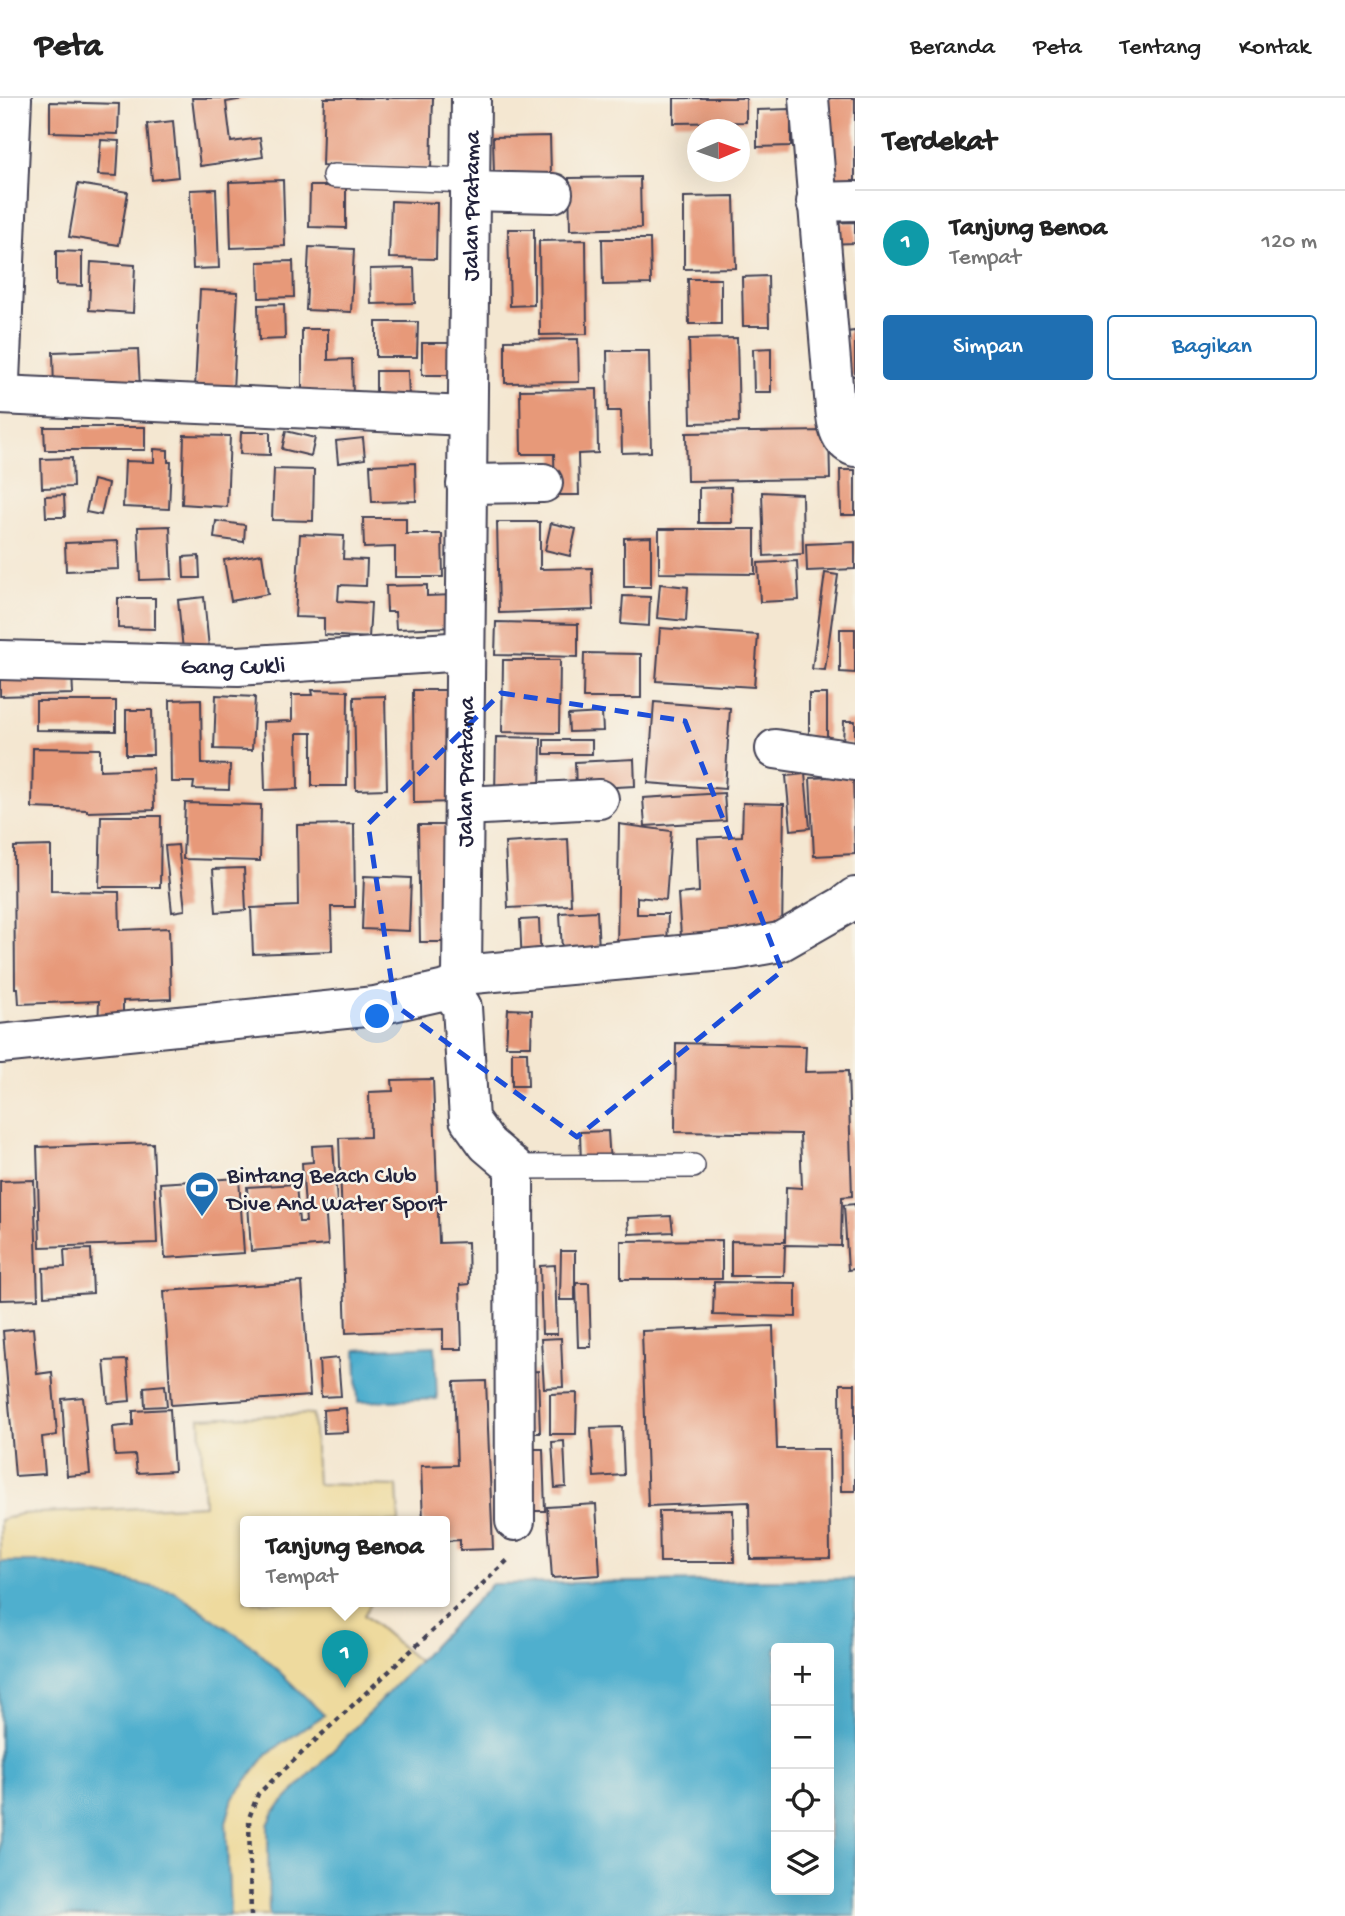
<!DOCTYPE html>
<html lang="id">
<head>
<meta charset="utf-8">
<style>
  :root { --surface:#fff; --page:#f2f2f2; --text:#222; --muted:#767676; --line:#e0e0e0; --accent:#1f6fb2 }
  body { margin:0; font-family:"Gochi Hand",sans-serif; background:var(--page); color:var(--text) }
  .controls { position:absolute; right:21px; bottom:21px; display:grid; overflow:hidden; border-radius:7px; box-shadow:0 7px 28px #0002 }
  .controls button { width:63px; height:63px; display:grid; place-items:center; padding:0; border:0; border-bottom:2px solid var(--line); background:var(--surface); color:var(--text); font:35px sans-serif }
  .compass { position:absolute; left:687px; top:21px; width:63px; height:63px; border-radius:50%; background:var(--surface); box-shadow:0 7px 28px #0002; rotate:88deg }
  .you { position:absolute; left:378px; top:919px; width:24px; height:24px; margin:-18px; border:5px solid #fff; border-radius:50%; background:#1a73e8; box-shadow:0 0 0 10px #1a73e833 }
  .badge { display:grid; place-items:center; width:46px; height:46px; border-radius:50%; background:var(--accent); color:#fff; font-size:23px; font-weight:700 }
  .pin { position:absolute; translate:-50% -58px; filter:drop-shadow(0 2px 4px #0008) }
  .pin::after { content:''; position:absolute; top:37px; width:24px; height:21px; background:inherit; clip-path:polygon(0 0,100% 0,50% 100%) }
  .popup { position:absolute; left:240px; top:1418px; width:210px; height:91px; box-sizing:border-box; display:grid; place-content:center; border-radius:7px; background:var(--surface); filter:drop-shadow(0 2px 5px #0005); font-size:23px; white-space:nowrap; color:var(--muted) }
  .popup b { font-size:26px; color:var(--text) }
  .popup::after { content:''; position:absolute; left:50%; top:100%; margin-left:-14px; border:14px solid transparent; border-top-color:var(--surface) }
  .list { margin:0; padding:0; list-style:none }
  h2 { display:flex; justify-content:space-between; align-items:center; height:91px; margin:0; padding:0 28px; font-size:30px }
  h2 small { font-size:23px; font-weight:400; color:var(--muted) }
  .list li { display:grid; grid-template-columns:46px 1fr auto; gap:21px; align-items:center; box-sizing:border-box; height:105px; padding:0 28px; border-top:2px solid var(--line) }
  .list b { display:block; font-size:26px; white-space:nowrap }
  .list p { margin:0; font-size:23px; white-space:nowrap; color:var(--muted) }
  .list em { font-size:23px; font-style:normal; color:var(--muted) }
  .actions { display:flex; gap:14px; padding:21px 28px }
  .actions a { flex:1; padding:16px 0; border:2px solid var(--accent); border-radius:7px; text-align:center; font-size:24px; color:var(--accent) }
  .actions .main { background:var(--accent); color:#fff }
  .icon { flex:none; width:38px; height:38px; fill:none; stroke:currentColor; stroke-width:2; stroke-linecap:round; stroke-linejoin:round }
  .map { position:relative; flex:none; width:855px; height:1818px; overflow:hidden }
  header { display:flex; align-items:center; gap:42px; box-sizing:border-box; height:98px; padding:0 35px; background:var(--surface); border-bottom:2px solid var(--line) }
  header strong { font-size:33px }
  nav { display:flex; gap:38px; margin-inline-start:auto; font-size:24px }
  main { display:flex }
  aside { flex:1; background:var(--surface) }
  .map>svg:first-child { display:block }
</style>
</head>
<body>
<header>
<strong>Peta</strong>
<nav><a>Beranda</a><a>Peta</a><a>Tentang</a><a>Kontak</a></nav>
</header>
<main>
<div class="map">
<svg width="855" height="1818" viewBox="0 0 855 1818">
  <rect width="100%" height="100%" fill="#f7f3e8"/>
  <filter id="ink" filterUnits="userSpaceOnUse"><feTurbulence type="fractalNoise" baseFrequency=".0143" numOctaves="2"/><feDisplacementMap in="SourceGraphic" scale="14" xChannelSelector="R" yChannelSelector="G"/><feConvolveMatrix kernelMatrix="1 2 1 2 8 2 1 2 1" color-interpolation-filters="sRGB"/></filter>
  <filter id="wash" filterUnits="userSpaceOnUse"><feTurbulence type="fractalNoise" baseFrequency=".00686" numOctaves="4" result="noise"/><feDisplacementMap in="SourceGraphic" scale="28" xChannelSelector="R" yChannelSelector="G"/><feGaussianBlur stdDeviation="1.57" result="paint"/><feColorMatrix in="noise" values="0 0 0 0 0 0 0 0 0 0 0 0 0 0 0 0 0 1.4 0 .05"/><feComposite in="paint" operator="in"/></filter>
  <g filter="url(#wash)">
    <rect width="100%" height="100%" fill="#f4e7d1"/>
    <polygon fill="#eeda9e" stroke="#887e6c" stroke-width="2" points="313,1316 317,1386 397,1388 399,1424 245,1424 245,1504 372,1504 364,1517 419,1564 274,1714 268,1728 269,1818 230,1818 226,1724 233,1700 268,1655 324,1617 0,1464 0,1422 20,1416 204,1407 200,1320"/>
    <g fill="#50afce" stroke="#396884" stroke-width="2" fill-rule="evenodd">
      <polygon points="435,1248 437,1301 358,1304 356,1252"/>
      <polygon points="0,1464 46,1464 175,1494 255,1550 324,1617 268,1655 233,1700 226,1724 230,1818 0,1818"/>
      <path d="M855 1481V1818H269L268 1727 274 1714 492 1486ZM829 1550V1792H776V1550Z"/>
    </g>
    <g id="blocks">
      <g fill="#e79979">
        <polygon points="192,0 249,0 226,4 231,44 260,40 263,59 200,68"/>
        <polygon points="324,0 433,0 431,71 322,68"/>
        <polygon points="674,0 746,0 746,24 674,25"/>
        <polygon points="826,0 855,0 855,102 828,102"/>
        <polygon points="50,4 119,6 118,36 50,34"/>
        <polygon points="791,11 791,48 757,49 757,12"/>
        <polygon points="173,23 178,79 152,82 147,26"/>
        <polygon points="550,38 551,76 494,77 493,39"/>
        <polygon points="101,42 119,43 117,78 98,77"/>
        <polygon points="640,79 641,130 570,132 569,80"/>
        <polygon points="283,82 285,148 231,150 229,84"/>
        <polygon points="78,86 128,94 119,147 69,139"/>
        <polygon points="310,88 346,88 346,130 309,129"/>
        <polygon points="216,91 219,170 193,171 190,92"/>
        <polygon points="734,98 736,170 684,171 684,99"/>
        <polygon points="391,103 437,105 436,161 389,160"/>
        <polygon points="855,124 855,145 825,146 824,125"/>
        <polygon points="508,131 534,131 534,207 510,208"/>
        <polygon points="602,141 650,141 651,186 603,187"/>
        <polygon points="586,142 587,236 540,237 539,143"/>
        <polygon points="309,149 354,151 351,214 306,212"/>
        <polygon points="56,153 82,154 82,188 56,187"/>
        <polygon points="293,163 294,199 259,200 258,164"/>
        <polygon points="91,164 135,167 133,215 89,212"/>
        <polygon points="414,170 415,205 371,206 370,171"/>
        <polygon points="768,178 769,228 743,228 742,179"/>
        <polygon points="688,181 721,181 721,226 689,226"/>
        <polygon points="200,192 238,194 233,292 195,290"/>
        <polygon points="284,206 285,241 259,242 258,207"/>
        <polygon points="376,224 418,224 417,259 376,259"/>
        <polygon points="302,231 328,231 328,262 352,261 353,299 302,301"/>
        <polygon points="855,233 855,278 847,278 847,234"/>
        <polygon points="737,240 739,324 691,325 689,241"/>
        <polygon points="578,241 579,284 505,285 505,242"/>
        <polygon points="422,245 455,245 454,277 422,277"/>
        <polygon points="771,250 771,294 754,294 753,251"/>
        <polygon points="138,251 140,290 54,293 53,254"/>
        <polygon points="607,253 649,253 651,354 622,355 621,313 608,313"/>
        <polygon points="376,273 408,273 409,301 376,301"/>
        <polygon points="597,291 598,355 578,356 579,397 555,397 554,356 521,356 520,292"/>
        <polygon points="44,329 145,329 145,352 45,352"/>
        <polygon points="286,333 315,340 311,358 282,351"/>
        <polygon points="829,333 830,381 687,383 686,335"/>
        <polygon points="241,334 270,334 270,357 240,356"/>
        <polygon points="184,337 230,338 227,409 182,406"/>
        <polygon points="363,340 365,361 338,365 336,343"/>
        <polygon points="154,351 168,352 168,364 171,364 169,411 123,409 125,363 154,364"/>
        <polygon points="72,360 73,389 42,390 41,361"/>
        <polygon points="415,365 416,403 372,404 370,367"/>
        <polygon points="274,371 314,372 313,423 272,422"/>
        <polygon points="840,372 855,372 855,417 841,417"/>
        <polygon points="93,382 108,386 101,417 86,414"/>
        <polygon points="731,389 732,425 699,425 699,390"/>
        <polygon points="762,394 802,396 803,456 764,458"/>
        <polygon points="64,397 65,419 46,419 45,398"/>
        <polygon points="363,420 406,420 406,436 442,436 443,479 395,479 395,449 364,450"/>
        <polygon points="216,423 245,427 244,444 214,440"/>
        <polygon points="497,424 540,424 540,471 592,470 593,512 499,515"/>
        <polygon points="551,425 576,431 570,458 545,452"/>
        <polygon points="170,428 172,481 140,482 138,429"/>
        <polygon points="659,431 755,431 755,476 659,475"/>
        <polygon points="300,436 344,438 343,461 367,462 366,488 339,487 338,503 371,505 369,540 324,537 324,520 295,519"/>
        <polygon points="651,439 651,489 624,489 624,440"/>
        <polygon points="118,443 119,471 66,473 65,445"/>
        <polygon points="855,444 855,471 807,473 806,446"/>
        <polygon points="262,456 268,496 231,503 224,462"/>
        <polygon points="199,458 200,480 184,480 183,459"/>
        <polygon points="797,463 799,502 760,504 758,465"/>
        <polygon points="825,475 838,477 825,572 812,571"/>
        <polygon points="660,486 688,489 686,523 657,520"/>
        <polygon points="427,487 427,498 455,497 456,529 396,531 395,514 387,514 386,488"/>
        <polygon points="623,498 650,499 649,528 621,526"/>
        <polygon points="204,499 209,550 183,552 178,502"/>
        <polygon points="118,500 155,500 155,531 118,530"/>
        <polygon points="496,524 578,526 578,559 495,557"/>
        <polygon points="660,530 758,537 754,589 656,583"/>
        <polygon points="840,531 855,531 855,575 840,574"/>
        <polygon points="584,555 641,556 641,600 583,600"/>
        <polygon points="503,562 560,562 559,635 502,634"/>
        <polygon points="72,573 73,596 0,598 0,575"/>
        <polygon points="312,592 348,593 347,688 312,688 312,635 297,635 298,691 265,692 263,624 292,623 292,597 313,597"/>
        <polygon points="413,592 456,592 456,704 414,705"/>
        <rect x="809" y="596" width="18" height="50"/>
        <polygon points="216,597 255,599 252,652 214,651"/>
        <polygon points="385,598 387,691 356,692 354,599"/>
        <polygon points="201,601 202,666 230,667 229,692 193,691 194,684 171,684 170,602"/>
        <polygon points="36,603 116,603 116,633 36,632"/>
        <polygon points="654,604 730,610 725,691 648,685"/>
        <polygon points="126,612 152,612 153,657 126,657"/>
        <polygon points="602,615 603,633 569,634 568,617"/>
        <polygon points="844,623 855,623 855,646 843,645"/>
        <polygon points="496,639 541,640 540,699 495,698"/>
        <rect x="544" y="642" width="48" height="14"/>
        <polygon points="33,650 100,651 100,672 153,670 154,712 87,714 87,712 32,710"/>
        <polygon points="634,661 635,688 576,691 575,664"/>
        <polygon points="805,676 810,730 791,732 786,678"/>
        <polygon points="853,678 855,756 814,758 810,680"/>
        <polygon points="724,695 726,723 645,728 643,700"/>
        <polygon points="185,705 261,707 260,763 183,761"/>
        <polygon points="743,705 784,706 782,835 739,832 681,838 678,796 699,794 697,740 742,738"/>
        <polygon points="101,718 161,718 160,789 99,789"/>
        <polygon points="354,726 355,809 331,809 332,853 253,856 251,810 298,808 297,727"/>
        <polygon points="619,726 671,733 666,802 637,799 637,816 668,816 667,855 617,854"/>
        <polygon points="418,727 448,727 451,844 420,844"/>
        <polygon points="568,741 571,807 508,810 505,745"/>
        <polygon points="178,747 185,812 172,814 165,748"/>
        <polygon points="51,748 51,793 119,794 120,832 169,830 171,901 123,903 123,933 98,932 99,903 19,906 18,890 15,890 14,749"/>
        <polygon points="244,770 246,812 216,814 213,771"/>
        <polygon points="364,778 411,780 409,833 362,831"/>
        <polygon points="597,813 599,851 562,854 560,815"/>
        <polygon points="539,821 541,868 522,868 520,822"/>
        <polygon points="508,911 532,912 531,948 506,948"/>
        <polygon points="676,945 806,948 805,974 848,973 852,1098 842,1099 841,1148 785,1147 784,1178 731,1178 731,1143 785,1144 786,1089 802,1090 800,1036 675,1034"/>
        <polygon points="512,954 527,954 528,988 512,988"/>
        <polygon points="433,981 439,1145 468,1144 469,1186 460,1187 462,1251 443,1251 443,1231 346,1235 339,1040 370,1039 369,994 393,993 392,982"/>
        <polygon points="608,1033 610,1066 581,1067 580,1034"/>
        <polygon points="153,1045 157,1145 40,1149 37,1049"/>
        <polygon points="333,1047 337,1105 325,1106 328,1147 251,1153 247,1089 296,1086 299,1124 306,1124 302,1065 313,1064 312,1048"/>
        <polygon points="239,1080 244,1155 165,1160 160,1085"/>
        <polygon points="34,1082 38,1201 0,1202 0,1083"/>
        <polygon points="855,1106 855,1171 848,1172 844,1107"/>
        <polygon points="671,1118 673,1134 629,1136 628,1120"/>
        <polygon points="722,1142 722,1181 621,1181 621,1143"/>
        <polygon points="91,1151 93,1195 44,1198 43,1170 65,1169 64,1152"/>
        <polygon points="561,1153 575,1153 575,1202 560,1202"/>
        <polygon points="555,1167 557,1236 542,1236 540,1168"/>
        <polygon points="302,1184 310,1298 171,1307 164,1193"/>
        <polygon points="714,1184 796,1185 796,1219 713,1217"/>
        <polygon points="576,1185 589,1185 591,1249 578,1249"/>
        <polygon points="773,1228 777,1351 829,1351 830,1460 750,1461 749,1404 648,1408 642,1233"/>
        <polygon points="33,1230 37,1276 52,1274 57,1337 42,1339 45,1376 15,1378 3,1233"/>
        <polygon points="561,1240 563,1289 544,1290 541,1241"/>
        <polygon points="338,1260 341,1298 321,1299 319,1262"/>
        <polygon points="127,1262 130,1303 108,1305 104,1263"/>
        <polygon points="538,1273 540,1335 528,1335 525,1274"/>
        <polygon points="486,1283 493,1451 460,1452 460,1442 445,1443 445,1424 423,1424 421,1368 457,1367 454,1284"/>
        <polygon points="840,1286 855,1286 855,1393 841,1393"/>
        <polygon points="165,1287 167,1308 145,1309 144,1289"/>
        <polygon points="577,1295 576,1336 550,1336 550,1296"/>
        <polygon points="83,1299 90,1376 67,1378 62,1301"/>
        <polygon points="346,1310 348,1334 324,1335 323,1312"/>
        <polygon points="170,1311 174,1373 137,1375 135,1357 115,1358 113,1329 133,1327 133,1313"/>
        <polygon points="622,1329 624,1377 594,1379 591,1330"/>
        <polygon points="564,1343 566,1389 555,1390 552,1344"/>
        <polygon points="528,1351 543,1351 545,1413 529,1413"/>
        <polygon points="596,1406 600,1477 552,1480 547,1409"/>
        <polygon points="733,1412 734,1464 660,1464 659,1413"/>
      </g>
    </g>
  </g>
  <g filter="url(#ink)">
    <use href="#blocks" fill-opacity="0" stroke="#424052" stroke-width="2"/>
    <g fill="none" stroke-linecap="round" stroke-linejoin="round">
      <g stroke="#424052" stroke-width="26">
        <g id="lane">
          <polyline points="334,78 471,83"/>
          <polyline points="514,1069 693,1068"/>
        </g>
      </g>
      <g stroke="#424052" stroke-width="42">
        <g id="street">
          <path d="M809 0 834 299C836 317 835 342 855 349"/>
          <polyline points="470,93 553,95"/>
          <polyline points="816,104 855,103"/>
          <polyline points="0,297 467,318"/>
          <polyline points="466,386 543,385"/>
          <path id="s1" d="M0 562 238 568 465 553"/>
          <polyline points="775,651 855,663"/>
          <polyline points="464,708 599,701"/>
          <polyline points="462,877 735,852 780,844 843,808 855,799"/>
          <polyline points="450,891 462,909 469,1021 487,1046 514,1069 515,1423"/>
        </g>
      </g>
      <g stroke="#424052" stroke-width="42">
        <g id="secondary">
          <polyline points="0,283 12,0"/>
          <path id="s2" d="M0 946 375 908 450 891 460 883 462 877 471 0"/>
        </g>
      </g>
      <polyline stroke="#424052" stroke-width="4.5" stroke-dasharray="5 5" stroke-linecap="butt" points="251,1818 249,1720 258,1696 509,1461"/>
      <use href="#lane" stroke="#fff" stroke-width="23"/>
      <use href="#street" stroke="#fff" stroke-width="38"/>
      <use href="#secondary" stroke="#fff" stroke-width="38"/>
    </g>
  </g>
  <path fill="none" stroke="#1d4ed8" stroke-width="5" stroke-dasharray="14 9" stroke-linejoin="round" d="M501 595 685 623 782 873 577 1039 395 907 368 726Z"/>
  <defs>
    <g id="stadium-pin" transform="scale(1.75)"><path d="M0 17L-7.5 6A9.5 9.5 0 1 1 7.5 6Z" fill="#1f6fb2" stroke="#f7f3e8"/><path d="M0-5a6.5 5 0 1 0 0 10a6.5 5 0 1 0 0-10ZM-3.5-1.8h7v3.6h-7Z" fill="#fff"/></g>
  </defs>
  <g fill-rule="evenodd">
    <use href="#stadium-pin" x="202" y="1090"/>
  </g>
  <g text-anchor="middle" stroke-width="5" stroke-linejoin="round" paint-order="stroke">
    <g font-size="24" fill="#22223b" stroke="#f7f3e8">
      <text dy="8" stroke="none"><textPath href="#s2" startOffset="1242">Jalan Pratama</textPath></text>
      <text dy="8" stroke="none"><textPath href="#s1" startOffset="233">Gang Cukli</textPath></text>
      <text dy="8" stroke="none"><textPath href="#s2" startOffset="676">Jalan Pratama</textPath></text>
    </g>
    <g font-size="24" fill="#22223b" stroke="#f7f3e8" text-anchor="start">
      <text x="227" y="1084">Bintang Beach Club<tspan x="227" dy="28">Dive And Water Sport</tspan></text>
    </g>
  </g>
</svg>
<div class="controls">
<button>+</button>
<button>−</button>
<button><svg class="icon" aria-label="locate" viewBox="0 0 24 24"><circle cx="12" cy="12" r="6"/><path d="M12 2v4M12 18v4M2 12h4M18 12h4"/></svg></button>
<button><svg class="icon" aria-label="layers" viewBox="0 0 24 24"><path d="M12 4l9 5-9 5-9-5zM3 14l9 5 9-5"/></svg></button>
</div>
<svg class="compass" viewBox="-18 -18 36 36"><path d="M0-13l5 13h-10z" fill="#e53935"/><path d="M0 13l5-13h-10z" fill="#767676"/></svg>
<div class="you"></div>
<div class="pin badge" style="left:345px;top:1590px;background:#0f9aa8">1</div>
<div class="popup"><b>Tanjung Benoa</b>Tempat</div>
</div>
<aside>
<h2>Terdekat<small></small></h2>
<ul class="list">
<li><span class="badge" style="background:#0f9aa8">1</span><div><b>Tanjung Benoa</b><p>Tempat</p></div><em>120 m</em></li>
</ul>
<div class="actions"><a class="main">Simpan</a><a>Bagikan</a></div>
</aside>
</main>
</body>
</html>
